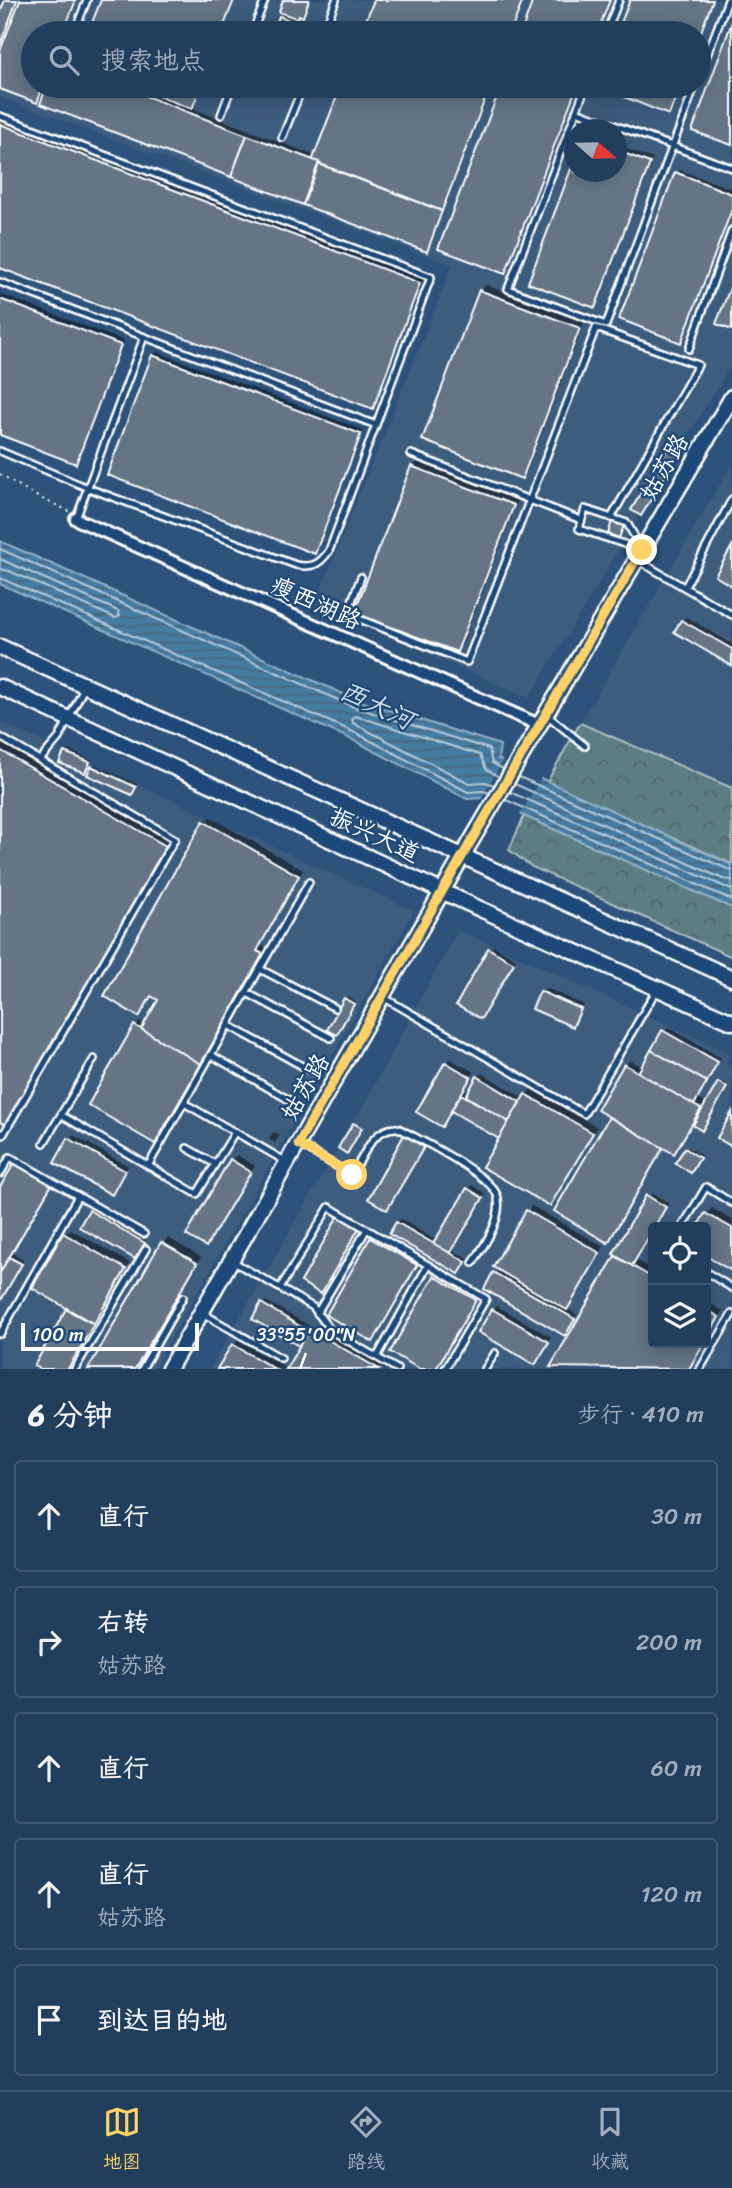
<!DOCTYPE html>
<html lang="zh">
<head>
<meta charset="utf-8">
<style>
  :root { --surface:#223e5d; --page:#2a4563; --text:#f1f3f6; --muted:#a2aebc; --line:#3f5772; --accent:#ffd166 }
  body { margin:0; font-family:Sriracha,"LXGW WenKai TC",sans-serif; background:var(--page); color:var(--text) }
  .controls { position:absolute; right:21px; bottom:21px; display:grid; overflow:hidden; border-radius:7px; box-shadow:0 4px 18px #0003 }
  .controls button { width:63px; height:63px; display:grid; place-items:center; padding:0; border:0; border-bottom:2px solid var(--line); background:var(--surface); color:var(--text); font:35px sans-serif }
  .compass { position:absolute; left:564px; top:119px; width:63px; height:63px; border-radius:50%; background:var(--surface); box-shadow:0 4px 18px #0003; rotate:110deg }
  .scale { position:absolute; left:21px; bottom:18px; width:178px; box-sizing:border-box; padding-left:7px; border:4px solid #fff; border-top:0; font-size:19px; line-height:24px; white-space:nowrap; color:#fff; -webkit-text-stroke:5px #1f4a7a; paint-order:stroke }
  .stop { position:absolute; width:21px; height:21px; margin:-16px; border:5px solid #ffd166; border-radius:50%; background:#fff }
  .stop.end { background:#ffd166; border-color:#fff; box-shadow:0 2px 7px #0008 }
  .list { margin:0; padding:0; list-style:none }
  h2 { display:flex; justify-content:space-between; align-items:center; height:91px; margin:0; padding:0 28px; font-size:30px }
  h2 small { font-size:23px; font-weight:400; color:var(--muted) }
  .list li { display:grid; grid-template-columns:46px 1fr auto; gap:21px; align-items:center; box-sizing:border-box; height:112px; margin:0 14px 14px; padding:0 14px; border:2px solid var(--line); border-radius:7px }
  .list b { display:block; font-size:26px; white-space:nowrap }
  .list p { margin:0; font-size:23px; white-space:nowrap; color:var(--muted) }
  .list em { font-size:23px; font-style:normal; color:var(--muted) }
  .icon { flex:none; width:38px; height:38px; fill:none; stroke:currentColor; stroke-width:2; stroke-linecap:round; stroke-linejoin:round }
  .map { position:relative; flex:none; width:732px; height:1369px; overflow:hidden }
  .search { position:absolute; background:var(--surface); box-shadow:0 4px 18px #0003; left:21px; right:21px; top:21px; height:77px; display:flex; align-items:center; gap:18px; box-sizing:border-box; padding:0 24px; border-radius:38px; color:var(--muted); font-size:26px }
  .sheet { height:721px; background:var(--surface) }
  nav { display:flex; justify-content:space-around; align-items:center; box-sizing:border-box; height:98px; border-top:2px solid var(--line); background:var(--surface); font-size:19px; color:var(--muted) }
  nav a { display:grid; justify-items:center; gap:4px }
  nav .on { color:var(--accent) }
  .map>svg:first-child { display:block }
</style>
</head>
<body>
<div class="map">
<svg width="732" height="1369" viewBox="0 0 732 1369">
  <defs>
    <pattern id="forest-crowns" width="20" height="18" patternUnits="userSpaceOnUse" patternTransform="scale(1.75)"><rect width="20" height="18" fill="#5c7e83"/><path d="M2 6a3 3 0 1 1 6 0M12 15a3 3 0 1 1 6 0" fill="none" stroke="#546568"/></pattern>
    <pattern id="water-rules" width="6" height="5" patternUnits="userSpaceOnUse" patternTransform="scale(1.75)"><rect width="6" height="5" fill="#457ba2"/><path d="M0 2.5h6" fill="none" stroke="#486477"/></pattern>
  </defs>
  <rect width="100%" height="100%" fill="#2d537c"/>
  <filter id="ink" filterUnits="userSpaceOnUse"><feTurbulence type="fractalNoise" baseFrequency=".0143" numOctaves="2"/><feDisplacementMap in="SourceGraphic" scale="14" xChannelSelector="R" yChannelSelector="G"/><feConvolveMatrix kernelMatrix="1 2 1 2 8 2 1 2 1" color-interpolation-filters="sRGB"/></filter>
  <g filter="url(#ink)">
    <g fill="#3e5d7f" fill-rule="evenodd">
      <path d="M0 0H732V363L529 698 315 604 453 265 0 97ZM33 33H699V86H33ZM574 130H616V172H574Z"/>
      <polygon points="732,464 732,788 580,723"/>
      <polygon points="0,722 414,911 154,1369 0,1369"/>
      <path d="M458 930 730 1053 725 1065 732 1069V1369H210L364 1104ZM653 1227H706V1343H653Z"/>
    </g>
    <g fill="url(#forest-crowns)" stroke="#aebec1" stroke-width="2">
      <polygon points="580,723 732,788 732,864 547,782"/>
      <polygon points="524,816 732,908 732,957 532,867 509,850"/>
    </g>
    <polygon fill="url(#water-rules)" stroke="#8fb0c7" stroke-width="2" points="0,541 357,700 500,745 498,759 732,865 732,908 484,798 467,799 355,741 0,584"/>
    <polygon fill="#2d537c" points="504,758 542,776 519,817 480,801"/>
    <g fill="#0007">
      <polygon points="7,0 77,0 64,33 33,33 33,86 44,86 36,101 0,87 0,56 5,42 0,48 0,18"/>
      <polygon points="103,0 235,0 222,33 90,33"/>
      <polygon points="286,0 310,0 306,11 296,18 302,20 297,33 275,33 281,17 285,13"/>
      <polygon points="376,0 524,0 511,33 363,33"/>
      <polygon points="535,0 611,0 598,33 523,33"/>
      <polygon points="632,0 714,0 699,40 699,33 619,33"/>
      <polygon points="49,86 202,86 196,103 191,108 316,156 343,86 491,86 430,246 426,250 42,103"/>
      <polygon points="261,86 278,86 273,91"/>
      <polygon points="503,86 578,86 508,269 504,272 440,248"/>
      <polygon points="599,86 681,86 672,109 668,112"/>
      <polygon points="0,119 423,279 376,403 372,407 0,266"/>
      <polygon points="616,145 653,159 598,302 594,306 530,282 574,166 574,172 616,172"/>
      <polygon points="680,170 732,189 732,212 684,337 680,341 677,173"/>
      <polygon points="486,285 584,323 527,471 522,477 481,291"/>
      <polygon points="0,294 124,341 79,458 75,462 0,433"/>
      <polygon points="157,352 363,430 319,548 315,552 153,356"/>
      <polygon points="678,438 685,442 641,514 634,509"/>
      <polygon points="418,461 518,499 462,645 457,650 412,467"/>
      <polygon points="686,617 732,644 732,664 682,621"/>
      <polygon points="0,742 170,840 11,1118 0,1120"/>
      <polygon points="68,750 91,760 85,771 66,753"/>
      <polygon points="95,765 137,784 134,791 93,767"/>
      <polygon points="210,817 303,870 261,945 267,949 160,1136 155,1141 135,1026 141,1021 146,1024 160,999 153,994 139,1014 205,822"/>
      <polygon points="494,946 516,959 481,1017 490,949"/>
      <polygon points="546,988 584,1005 573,1025 542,992"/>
      <polygon points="348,997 355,1001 339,1031 346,999"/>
      <polygon points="668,1027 721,1058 698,1099 707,1104 721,1081 728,1085 702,1129 693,1123 674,1152 664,1147 613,1235 608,1241 556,1211 611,1116 625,1066 630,1060 643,1067"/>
      <polygon points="450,1059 474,1072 464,1089 470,1093 482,1073 524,1098 531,1089 597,1127 555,1199 550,1204 501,1138 452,1109 442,1124 419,1111"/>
      <polygon points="273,1132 280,1135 275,1143 269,1139"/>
      <polygon points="409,1133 426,1143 387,1208 406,1137"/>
      <polygon points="73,1135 128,1166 115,1189 69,1139"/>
      <polygon points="688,1147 701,1155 693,1169 686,1149"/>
      <polygon points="237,1155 255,1166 206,1245 231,1160"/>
      <polygon points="21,1158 56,1178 12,1253 24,1260 0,1302 0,1191"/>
      <polygon points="472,1185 486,1194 452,1250 468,1258 459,1272 397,1223 401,1219 437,1241"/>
      <polygon points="652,1193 669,1203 636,1260 653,1270 653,1343 705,1343 689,1369 557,1369 553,1367"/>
      <polygon points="532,1206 604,1247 572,1302 566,1308 577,1315 565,1334 495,1273 499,1269 527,1211"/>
      <polygon points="94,1208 147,1238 135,1257 90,1211"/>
      <polygon points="712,1208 732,1220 732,1269 706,1254 706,1227 699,1227"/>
      <polygon points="70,1229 130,1263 69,1369 44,1369 37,1365 69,1308 34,1288 65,1234"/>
      <polygon points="377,1234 421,1260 378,1335 372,1340 372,1239"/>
      <polygon points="168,1238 201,1257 136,1369 90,1369 163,1243"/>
      <polygon points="441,1272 480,1294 437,1368 423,1369 435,1277"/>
      <polygon points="266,1301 313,1328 316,1325 393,1369 219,1369 238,1340 288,1369 304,1338 299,1343 263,1304"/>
      <polygon points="706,1301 723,1311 706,1341"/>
      <polygon points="497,1306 551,1337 535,1363 493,1310"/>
    </g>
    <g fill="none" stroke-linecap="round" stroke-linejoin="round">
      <g stroke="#b5cada" stroke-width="2">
        <polyline points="0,549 354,707 489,749 492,763 503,769"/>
        <polyline points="0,559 118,611 120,616 115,618 9,571 0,569"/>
        <polyline points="0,578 358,734 468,792 483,791 490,793"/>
        <polyline points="519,777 732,871"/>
        <polyline points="515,784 723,879 732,880"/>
        <polyline points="494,785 485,782 469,783 353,723 352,718 356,716 480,755 486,769 499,777"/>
        <polyline points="510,792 732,890"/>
        <polyline points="506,800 732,900"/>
      </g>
    </g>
    <g fill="#657585" stroke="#fff" stroke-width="2">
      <polygon points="5,0 17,0 0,45 0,13"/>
      <polygon points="20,0 76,0 63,33 33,33 33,86 43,86 37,103 0,89 0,51"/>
      <polygon points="101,0 234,0 221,33 88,33"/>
      <polygon points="283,0 309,0 303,17 299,15 298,19 279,12"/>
      <polygon points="374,0 523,0 510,33 361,33"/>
      <polygon points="533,0 610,0 597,33 521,33"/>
      <polygon points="630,0 713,0 699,37 699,33 617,33"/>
      <polygon points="279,16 300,24 296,33 273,33"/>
      <polygon points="732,22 732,145 692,131"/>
      <polygon points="47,86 120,86 247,135 231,177 40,104"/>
      <polygon points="132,86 201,86 192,109"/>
      <polygon points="341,86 490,86 442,211 312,161"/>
      <polygon points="501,86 577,86 505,274 438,249"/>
      <polygon points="597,86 680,86 669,115"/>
      <polygon points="0,124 420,283 373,409 0,268"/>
      <polygon points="247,135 319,162 303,205 231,177"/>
      <polygon points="616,150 650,163 595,308 528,283 574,161 574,172 616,172"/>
      <polygon points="319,164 442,211 427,252 303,205"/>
      <polygon points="675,172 732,194 732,209 681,343 619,319"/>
      <polygon points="732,283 732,330 716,324"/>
      <polygon points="479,290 580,328 522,479 422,440"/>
      <polygon points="0,299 121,345 76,464 0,435"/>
      <polygon points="152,355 361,434 315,554 107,475"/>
      <polygon points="672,441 683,447 641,516 631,510"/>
      <polygon points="411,466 514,505 457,652 354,613"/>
      <polygon points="612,521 624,525 619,538 608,534"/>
      <polygon points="732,546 732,586 715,576"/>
      <polygon points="681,620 732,649 732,666 674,632"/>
      <polygon points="0,750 166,846 6,1125 0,1122"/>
      <polygon points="64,752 90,762 85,773 59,763"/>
      <polygon points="91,766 136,787 132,795 87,775"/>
      <polygon points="203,821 299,876 257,951 263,954 201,1064 141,1029 158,1000 151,996 139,1017 104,996"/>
      <polygon points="488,948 514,963 481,1019 456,1005"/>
      <polygon points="540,991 581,1009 573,1027 532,1009"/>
      <polygon points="344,998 354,1004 337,1035 327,1030"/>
      <polygon points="134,1025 201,1064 155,1144 88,1105"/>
      <polygon points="662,1030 718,1062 707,1082 651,1050"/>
      <polygon points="651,1050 707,1082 694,1105 638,1073"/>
      <polygon points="445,1062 471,1077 442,1127 416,1112"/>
      <polygon points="624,1064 701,1109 674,1154 597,1110"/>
      <polygon points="477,1076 520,1102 509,1122 466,1096"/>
      <polygon points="718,1082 727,1087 702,1131 693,1125"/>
      <polygon points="461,1094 509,1122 499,1139 451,1111"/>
      <polygon points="525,1094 593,1133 550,1206 482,1167"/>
      <polygon points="732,1112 732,1144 731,1146 717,1138"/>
      <polygon points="609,1117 663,1148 608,1243 554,1211"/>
      <polygon points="353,1123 362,1128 347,1154 338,1148"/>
      <polygon points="404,1135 424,1147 387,1210 368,1199"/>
      <polygon points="68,1138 125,1171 112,1195 54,1163"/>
      <polygon points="685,1148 700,1158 691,1173 675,1163"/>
      <polygon points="230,1159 251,1172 206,1247 186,1235"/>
      <polygon points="15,1162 52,1184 0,1273 0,1187"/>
      <polygon points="467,1188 483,1198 450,1254 433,1244"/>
      <polygon points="646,1195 666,1207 632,1266 613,1254"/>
      <polygon points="89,1210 145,1243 135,1259 79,1227"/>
      <polygon points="526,1210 600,1253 567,1310 493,1267"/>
      <polygon points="705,1213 732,1228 732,1271 706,1256 706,1227 697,1227"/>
      <polygon points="338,1216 359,1228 321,1294 301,1282"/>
      <polygon points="396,1222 466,1262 459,1274 389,1234"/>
      <polygon points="63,1233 126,1269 94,1324 32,1288"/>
      <polygon points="370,1238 417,1265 373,1342 326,1315"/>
      <polygon points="161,1242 197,1263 135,1369 88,1369"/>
      <polygon points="615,1256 653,1278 653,1343 704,1343 689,1369 550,1367"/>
      <polygon points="9,1257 22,1264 0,1302 0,1273"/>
      <polygon points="493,1272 575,1319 565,1336 484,1289"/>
      <polygon points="434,1276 476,1300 436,1369 420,1369 390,1352"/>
      <polygon points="261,1303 308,1331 299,1346 252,1319"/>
      <polygon points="66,1309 94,1324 68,1369 40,1369 34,1366"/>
      <polygon points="492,1309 549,1342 535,1365 478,1332"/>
      <polygon points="706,1309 719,1317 706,1340"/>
      <polygon points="309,1329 379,1369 286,1369"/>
      <polygon points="232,1344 275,1369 217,1369"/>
    </g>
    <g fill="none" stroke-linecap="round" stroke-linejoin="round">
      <g stroke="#fff" stroke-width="10">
        <g id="lane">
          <polyline points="74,33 87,0"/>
          <polyline points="252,33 265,0"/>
          <polyline points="323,33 336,0"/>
          <polyline points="606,33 619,0"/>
          <polyline points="699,76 728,0"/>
          <polyline points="586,86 508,289 606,325 695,86"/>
          <polyline points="576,111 732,168"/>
          <polyline points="221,115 232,86"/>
          <path d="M0 116 431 277 329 551C319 565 312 568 296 565L88 488 0 451"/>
          <polyline points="282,138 303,86"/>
          <polyline points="0,282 376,425"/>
          <polyline points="689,349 732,230"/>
          <polyline points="411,454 581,520"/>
          <polygon points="585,509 627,523 642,550 579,529"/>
          <polyline points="76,519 144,337"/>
          <polyline points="639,561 732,615"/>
          <polyline points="361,577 347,614 467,662 596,328 698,365 611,518"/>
          <polyline points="685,587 732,499"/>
          <polyline points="548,716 585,746"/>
          <polyline points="0,737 175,839 3,1135 0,1133"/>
          <polyline points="40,760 59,738 84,688"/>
          <polyline points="260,969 335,1008"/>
          <polyline points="247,993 331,1038"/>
          <polyline points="383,997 584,1114 656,991"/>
          <polyline points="228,1025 313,1072"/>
          <polyline points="211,1055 291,1101"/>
          <polyline points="184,1103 285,1161"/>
          <polyline points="61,1115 197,1194 235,1132"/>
          <polyline points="44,1143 94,1059"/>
          <path d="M298 1144 352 1175C363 1157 373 1126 398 1128 419 1139 494 1176 498 1198 502 1221 484 1245 473 1263"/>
          <polyline points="187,1148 215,1164"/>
          <polyline points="148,1166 309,882"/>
          <polyline points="0,1174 10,1157 144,1234"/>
          <polyline points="682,1227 706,1187 732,1203"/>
          <polyline points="232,1261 313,1307 331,1331 397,1369"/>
          <polyline points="706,1272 732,1288"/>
          <polyline points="280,1288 329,1207 486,1299 445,1369"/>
          <polyline points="317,1313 367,1229"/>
          <polyline points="204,1314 281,1358"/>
          <polyline points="0,1334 78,1196"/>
          <polyline points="377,1357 428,1265"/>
          <polyline points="75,1369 146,1249"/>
          <polyline points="142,1369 183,1297"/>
          <polyline points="485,1369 495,1353"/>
          <polyline points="700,1369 732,1314"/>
        </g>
      </g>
      <g stroke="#fff" stroke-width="16">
        <polyline id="street" points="76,519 539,725"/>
      </g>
      <g stroke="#fff" stroke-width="19">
        <g id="secondary">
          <polyline points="0,647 732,978"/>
          <polyline points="0,687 478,908 732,1022"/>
          <polyline points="169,1369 463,855 732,397"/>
        </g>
      </g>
      <polyline stroke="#fff" stroke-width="2" stroke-dasharray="2 5" stroke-linecap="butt" points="0,474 36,496 69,511"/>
      <use href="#lane" stroke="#1f4a7a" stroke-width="5"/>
      <use href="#street" stroke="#1f4a7a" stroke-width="10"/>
      <use href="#secondary" stroke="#1f4a7a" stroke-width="14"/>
    </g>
  </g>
  <g fill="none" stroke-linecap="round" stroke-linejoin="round" filter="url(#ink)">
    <polyline stroke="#ffd166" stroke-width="9" points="352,1175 298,1144 463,855 642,550"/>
  </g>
  <path fill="none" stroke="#fff" stroke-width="2.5" d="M300 1369 306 1353"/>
  <g text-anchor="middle" stroke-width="5" stroke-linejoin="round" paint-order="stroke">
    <g font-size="24" fill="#fff" stroke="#1f4a7a">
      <text transform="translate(664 467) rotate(-60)" y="8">姑苏路</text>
      <text transform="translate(316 603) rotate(24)" y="8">瘦西湖路</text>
      <text transform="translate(375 835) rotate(25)" y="8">振兴大道</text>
      <text transform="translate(305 1087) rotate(-60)" y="8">姑苏路</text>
    </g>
    <g font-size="26" font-style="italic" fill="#d0dee8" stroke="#1f4a7a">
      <text transform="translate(377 705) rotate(25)" y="9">西大河</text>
    </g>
  </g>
  <g font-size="18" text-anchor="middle" fill="#fff" stroke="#1f4a7a" stroke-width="5" stroke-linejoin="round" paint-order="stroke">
    <text x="306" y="1341">33°55'00"N</text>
  </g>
</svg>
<div class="controls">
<button><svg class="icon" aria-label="locate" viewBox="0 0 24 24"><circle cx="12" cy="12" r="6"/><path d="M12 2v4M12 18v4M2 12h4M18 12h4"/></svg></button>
<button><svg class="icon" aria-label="layers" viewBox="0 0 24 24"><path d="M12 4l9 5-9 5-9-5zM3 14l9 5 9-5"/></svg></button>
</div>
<svg class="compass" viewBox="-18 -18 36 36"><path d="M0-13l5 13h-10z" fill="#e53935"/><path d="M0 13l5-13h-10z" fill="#a2aebc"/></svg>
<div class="scale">100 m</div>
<div class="stop" style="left:352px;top:1175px"></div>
<div class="stop end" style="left:642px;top:550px"></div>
<div class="search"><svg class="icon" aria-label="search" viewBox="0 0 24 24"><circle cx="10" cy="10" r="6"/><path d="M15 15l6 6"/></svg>搜索地点</div>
</div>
<section class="sheet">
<h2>6 分钟<small>步行 · 410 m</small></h2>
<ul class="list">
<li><svg class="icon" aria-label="ahead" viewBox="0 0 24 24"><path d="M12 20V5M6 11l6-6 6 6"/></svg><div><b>直行</b></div><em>30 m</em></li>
<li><svg class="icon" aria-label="right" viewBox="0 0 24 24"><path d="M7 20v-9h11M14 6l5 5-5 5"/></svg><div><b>右转</b><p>姑苏路</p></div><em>200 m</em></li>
<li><svg class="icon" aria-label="ahead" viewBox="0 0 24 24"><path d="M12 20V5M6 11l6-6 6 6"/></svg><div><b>直行</b></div><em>60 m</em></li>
<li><svg class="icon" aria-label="ahead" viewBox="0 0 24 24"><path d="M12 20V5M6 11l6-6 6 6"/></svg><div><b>直行</b><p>姑苏路</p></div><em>120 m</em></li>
<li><svg class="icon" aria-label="arrive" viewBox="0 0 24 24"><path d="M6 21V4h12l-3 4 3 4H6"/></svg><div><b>到达目的地</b></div></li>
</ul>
</section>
<nav>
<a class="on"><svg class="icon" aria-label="map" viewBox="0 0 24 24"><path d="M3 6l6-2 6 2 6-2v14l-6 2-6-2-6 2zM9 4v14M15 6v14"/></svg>地图</a>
<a><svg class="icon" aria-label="directions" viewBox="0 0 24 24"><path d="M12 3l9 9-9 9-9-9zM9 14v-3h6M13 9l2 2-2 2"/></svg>路线</a>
<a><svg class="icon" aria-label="saved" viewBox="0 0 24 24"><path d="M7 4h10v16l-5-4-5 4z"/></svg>收藏</a>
</nav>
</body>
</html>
